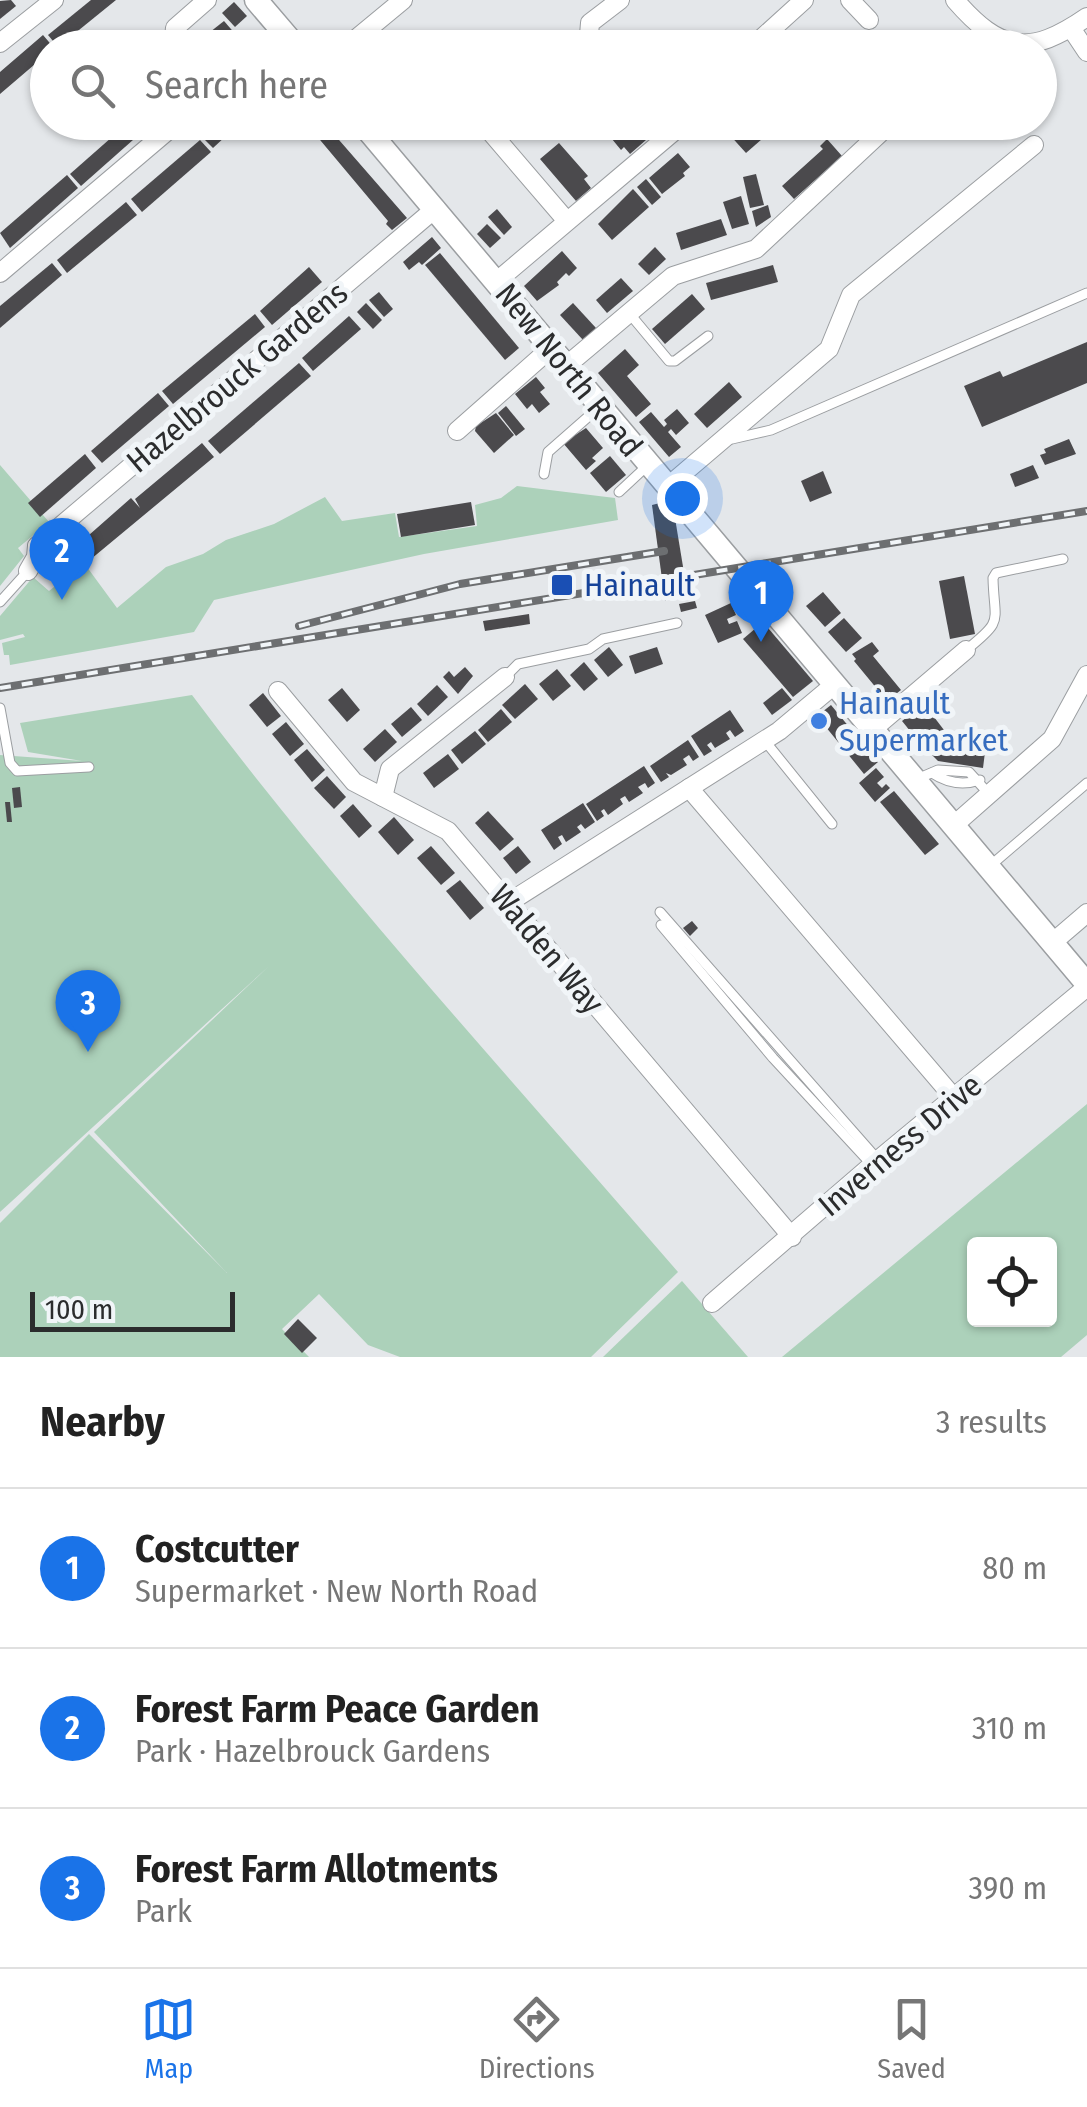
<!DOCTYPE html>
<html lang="en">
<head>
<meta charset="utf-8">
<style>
  :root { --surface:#fff; --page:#f2f2f2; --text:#222; --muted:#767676; --line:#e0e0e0; --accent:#1a73e8 }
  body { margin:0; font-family:"Fira Sans Condensed",sans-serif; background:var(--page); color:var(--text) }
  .controls { position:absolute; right:30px; bottom:30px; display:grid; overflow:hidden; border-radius:10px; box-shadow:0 2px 8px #0004 }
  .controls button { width:90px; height:90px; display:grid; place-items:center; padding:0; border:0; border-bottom:2px solid var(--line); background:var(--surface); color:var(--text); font:50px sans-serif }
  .scale { position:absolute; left:30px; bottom:25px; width:205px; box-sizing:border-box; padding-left:10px; border:5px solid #2b2c2d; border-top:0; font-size:28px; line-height:35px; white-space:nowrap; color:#2b2c2d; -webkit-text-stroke:8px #f1f5f8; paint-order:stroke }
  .you { position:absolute; left:682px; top:498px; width:35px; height:35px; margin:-25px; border:8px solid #fff; border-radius:50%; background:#1a73e8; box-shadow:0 0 0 15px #1a73e833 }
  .badge { display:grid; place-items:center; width:65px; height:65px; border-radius:50%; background:var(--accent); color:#fff; font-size:32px; font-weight:700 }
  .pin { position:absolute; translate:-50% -82px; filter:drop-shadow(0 2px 5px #0008) }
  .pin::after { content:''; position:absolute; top:52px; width:35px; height:30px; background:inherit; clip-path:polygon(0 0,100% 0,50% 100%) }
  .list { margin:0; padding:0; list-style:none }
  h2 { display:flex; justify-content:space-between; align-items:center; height:130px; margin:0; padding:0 40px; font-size:42px }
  h2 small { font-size:32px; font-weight:400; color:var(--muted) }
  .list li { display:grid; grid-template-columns:65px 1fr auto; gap:30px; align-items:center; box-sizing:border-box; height:160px; padding:0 40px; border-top:2px solid var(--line) }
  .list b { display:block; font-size:38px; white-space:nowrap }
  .list p { margin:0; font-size:32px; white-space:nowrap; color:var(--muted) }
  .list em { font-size:32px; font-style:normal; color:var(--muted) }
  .icon { flex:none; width:55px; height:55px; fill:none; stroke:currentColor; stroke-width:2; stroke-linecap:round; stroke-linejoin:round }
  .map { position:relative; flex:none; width:1087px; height:1357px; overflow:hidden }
  .search { position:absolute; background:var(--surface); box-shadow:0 2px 8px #0004; left:30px; right:30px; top:30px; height:110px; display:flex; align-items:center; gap:25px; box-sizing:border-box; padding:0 35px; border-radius:55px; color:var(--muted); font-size:38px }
  .sheet { height:610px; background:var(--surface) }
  nav { display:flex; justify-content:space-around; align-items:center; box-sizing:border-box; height:140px; border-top:2px solid var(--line); background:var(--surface); font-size:28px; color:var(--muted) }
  nav a { display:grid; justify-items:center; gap:5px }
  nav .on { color:var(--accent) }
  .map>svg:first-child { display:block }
</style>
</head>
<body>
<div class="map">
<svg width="1087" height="1357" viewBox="0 0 1087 1357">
  <rect width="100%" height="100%" fill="#e4e7ea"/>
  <g fill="#acd1ba" fill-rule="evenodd">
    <polygon points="0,465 49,522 18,548 24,556 0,586"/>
    <polygon points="517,486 615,498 618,520 424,554 214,600 194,632 10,665 9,655 4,655 2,643 25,637 23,634 0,640 0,616 33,577 49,591 84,563 117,608 166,567 203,554 226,540 274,524 325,497 342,521 395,513 399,537 477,526 475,505 501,498"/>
    <path d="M192 695C343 896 514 1082 678 1272L591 1357H400L368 1345 319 1294 282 1329 309 1357H0V1223L89 1134 227 1273 94 1132 269 966 0 1212V755L82 761 28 752 20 723Z"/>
    <path d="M1087 1104V1335L1061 1357H782ZM974 1244H1050V1320H974Z"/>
    <polygon points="682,1281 748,1357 603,1357"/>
  </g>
  <g fill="#4b4a4d">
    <polygon points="11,0 16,6 0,19 0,1"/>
    <polygon points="91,0 116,0 58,47 48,35"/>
    <polygon points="234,2 247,16 235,27 222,13"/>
    <polygon points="224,21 237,36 223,48 214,48 205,36"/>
    <polygon points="199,33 211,46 209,48 192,48 188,43"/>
    <polygon points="43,35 54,48 48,48 48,53 0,94 0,72"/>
    <polygon points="129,122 151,124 81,186 70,174"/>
    <polygon points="215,122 241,122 213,148 201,136"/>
    <polygon points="305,122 329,122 326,125 407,218 392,230 386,224 388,221"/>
    <polygon points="598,122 624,122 636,136 640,134 646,140 630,154 624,147 621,150"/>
    <polygon points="718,122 747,122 762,139 746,153"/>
    <polygon points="827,139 842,156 794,199 782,186 823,149 820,146"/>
    <polygon points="200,140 211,152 142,212 131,199"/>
    <polygon points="559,143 588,176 584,179 591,188 576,201 540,159"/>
    <polygon points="678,153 690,167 683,173 685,176 662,194 649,178"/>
    <polygon points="756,174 764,205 750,208 743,177"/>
    <polygon points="67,175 78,188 10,248 0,233"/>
    <polygon points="646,179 661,197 652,205 637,187"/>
    <polygon points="633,189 649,207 612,240 598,224"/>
    <polygon points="741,196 749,224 732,229 723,202"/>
    <polygon points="126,202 137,215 67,273 57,260"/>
    <polygon points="768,205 771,217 756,227 752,211"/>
    <polygon points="497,209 512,227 504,235 488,217"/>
    <polygon points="721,219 727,235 681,250 676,233"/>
    <polygon points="487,224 501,238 490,248 477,234"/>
    <polygon points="432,237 441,248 422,265 419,262 409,270 403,262"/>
    <polygon points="655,247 666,259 649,275 638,264"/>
    <polygon points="562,251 577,268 569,276 566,273 557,282 559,285 537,301 524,286"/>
    <polygon points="440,253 519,348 505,360 425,265"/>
    <polygon points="52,263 62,275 0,328 0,306"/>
    <polygon points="773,265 778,282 711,300 706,283"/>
    <polygon points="309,267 322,282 272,325 260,311"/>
    <polygon points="621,278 633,291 607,313 596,300"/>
    <polygon points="379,292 393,309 384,317 369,300"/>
    <polygon points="692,294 705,309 665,344 652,329"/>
    <polygon points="366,303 382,320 373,329 357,312"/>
    <polygon points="573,303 596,328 583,340 560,315"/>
    <polygon points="255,314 265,327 173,404 162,391"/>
    <polygon points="349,316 361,329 313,371 302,358"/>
    <polygon points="1087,342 1087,383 982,427 964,386 1000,371 1003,377"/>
    <polygon points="625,349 639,365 627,376 651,404 636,417 598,373"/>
    <polygon points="299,363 311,376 220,454 208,441"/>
    <polygon points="536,377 545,388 540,392 550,404 539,413 532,404 527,409 515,394"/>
    <polygon points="729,382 742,397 707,428 694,414"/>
    <polygon points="158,393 169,406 102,463 91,451"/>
    <polygon points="506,406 525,429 516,436 498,413"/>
    <polygon points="677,409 689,423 676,435 671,429 668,432 681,447 669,457 639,422 651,412 664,427 667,424 664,420"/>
    <polygon points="496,413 514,435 494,453 475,431 476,426"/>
    <polygon points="586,428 603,448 592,458 596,461 586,470 563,443"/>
    <polygon points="1069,439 1076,454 1045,465 1040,455 1046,453 1044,449"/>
    <polygon points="202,443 214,457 85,564 72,550 131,498 140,508 135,499"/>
    <polygon points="85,454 96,468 40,517 28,503"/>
    <polygon points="610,456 626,475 606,492 590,473"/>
    <polygon points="1033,465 1039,478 1015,487 1010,474"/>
    <polygon points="823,471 832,493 810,502 801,481"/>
    <polygon points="471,502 475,525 401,537 397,514"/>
    <polygon points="664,502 674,512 688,597 665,601 652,505"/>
    <polygon points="964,576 975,634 950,639 939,581"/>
    <polygon points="823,592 841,613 825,627 806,606"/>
    <polygon points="695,601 697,608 681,612 679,604"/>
    <polygon points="731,603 736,615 727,619 729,624 737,621 742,633 718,643 705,615"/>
    <polygon points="529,614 530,624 485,631 483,621"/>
    <polygon points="844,618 862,638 846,652 828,632"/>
    <polygon points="763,622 813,681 793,697 743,639"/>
    <polygon points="872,642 879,651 873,656 901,690 887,701 854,661 856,659 852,654"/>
    <polygon points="609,647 623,665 608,677 594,660"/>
    <polygon points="657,647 663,664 635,674 629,656"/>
    <polygon points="584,662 598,679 584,691 570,675"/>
    <polygon points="465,667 473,676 458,694 443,677 449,671 454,677"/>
    <polygon points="557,669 571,686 553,701 539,684"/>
    <polygon points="525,684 538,699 515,719 502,705"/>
    <polygon points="437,685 448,697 428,716 417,704"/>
    <polygon points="342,688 360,710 347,722 328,700"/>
    <polygon points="782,688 792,700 772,715 763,703"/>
    <polygon points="263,693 281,716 267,727 249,705"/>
    <polygon points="924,704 944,730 923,747 902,721"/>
    <polygon points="831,705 878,762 864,774 817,716"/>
    <polygon points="411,707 422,720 402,737 391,724"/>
    <polygon points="501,709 512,722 488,742 478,730"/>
    <polygon points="730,710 744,731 735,737 730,730 726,733 730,739 715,748 711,742 707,745 712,751 704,756 691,736"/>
    <polygon points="286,722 304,744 290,756 272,734"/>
    <polygon points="385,729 397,742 375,762 363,749"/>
    <polygon points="475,731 486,744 462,764 451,750"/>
    <polygon points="688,740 699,757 693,761 689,755 683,759 687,765 671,775 666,773 669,777 661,782 650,766"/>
    <polygon points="946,742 985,752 983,768 938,761 931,754"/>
    <polygon points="307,749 325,770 312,782 294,760"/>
    <polygon points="448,754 459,769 434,788 423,773"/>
    <polygon points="644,766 655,783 648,788 645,783 638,787 643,793 629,802 625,796 620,799 623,804 608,815 604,809 601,811 604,816 597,821 586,804"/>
    <polygon points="876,768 884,777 877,783 882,788 886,784 890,788 875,802 859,783"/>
    <polygon points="327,776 346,797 334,809 314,788"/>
    <polygon points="20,787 22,807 14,808 12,788"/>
    <polygon points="894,791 939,844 925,855 880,802"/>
    <polygon points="5,802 10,802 12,822 7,822"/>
    <polygon points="583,803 595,822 585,829 581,824 577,827 581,832 566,842 562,835 558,837 562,844 554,850 541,830"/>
    <polygon points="353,804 372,826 359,838 340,816"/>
    <polygon points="488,811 514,839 500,851 475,823"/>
    <polygon points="394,817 414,840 398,855 378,832"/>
    <polygon points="431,846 455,873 441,885 417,858"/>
    <polygon points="518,846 531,862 516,874 503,858"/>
    <polygon points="460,880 484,908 470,920 446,891"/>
    <polygon points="692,921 698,928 690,936 683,928"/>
    <polygon points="298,1319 317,1338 302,1353 284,1334"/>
  </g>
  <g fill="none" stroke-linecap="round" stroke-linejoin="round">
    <g stroke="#9b9ea1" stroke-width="11">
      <g id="lane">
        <polyline points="460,122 471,130 480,122"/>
        <polyline points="389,128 395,122"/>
        <polyline points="629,313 669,361 675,361 708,336"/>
        <polyline points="732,439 771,430 1087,293"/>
        <polyline points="544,474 548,452 597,409"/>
        <polyline points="619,492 648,465"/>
        <polyline points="0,602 28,571"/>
        <path d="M966 650C1005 619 994 623 993 578L996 573 1063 559"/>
        <polyline points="505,677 518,664 589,649 603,639 677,623"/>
        <polyline points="0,708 10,763 17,771 89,767"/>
        <polyline points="765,741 832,824"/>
        <path d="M932 773C947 783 962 786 980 780"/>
        <polyline points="917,779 938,770 969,772 989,794"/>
        <polyline points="990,866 1087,783"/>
        <polyline points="660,912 878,1160"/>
        <polyline points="661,925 773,1058 872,1165"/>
      </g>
    </g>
    <g stroke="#9b9ea1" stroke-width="20">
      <g id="street">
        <polyline points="850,0 869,20"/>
        <path d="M955 0C1000 52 1029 57 1087 17"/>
        <polyline points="1071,28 1087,52"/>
        <polyline points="0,43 54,0"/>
        <polyline points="173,48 175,28 207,0"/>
        <polyline points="345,48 403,0"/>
        <polyline points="599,48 589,35 590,23 620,0"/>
        <polyline points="751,48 804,0"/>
        <polyline points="482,122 566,220"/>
        <polyline points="0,273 178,122"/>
        <polyline points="497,281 685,122"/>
        <polyline points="566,366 673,276 756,249 892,122"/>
        <polyline points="457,431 551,348"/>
        <polyline points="666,488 829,349 851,295 1034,145"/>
        <polyline points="37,546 63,576"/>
        <polyline points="28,571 36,557 37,546 436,208"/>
        <polyline points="278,691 354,782 448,831 792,1237"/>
        <polyline points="872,730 966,650"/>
        <polyline points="689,788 955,1099"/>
        <polyline points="383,797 390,769 505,677"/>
        <polyline points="953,826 1052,739 1087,675"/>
        <polyline points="508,903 779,731 834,685"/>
        <polyline points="1052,943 1087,913"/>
        <polyline points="712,1303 872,1165 1087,987"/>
      </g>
    </g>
    <g stroke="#9b9ea1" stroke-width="25">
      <g id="secondary">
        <polyline points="256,0 297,48"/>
        <polyline points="361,122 1087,984"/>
      </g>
    </g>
    <use href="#lane" stroke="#fff" stroke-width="9"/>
    <use href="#street" stroke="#fff" stroke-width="18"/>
    <use href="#secondary" stroke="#fff" stroke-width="22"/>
    <g stroke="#6d6f71" stroke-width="8">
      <g id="rail">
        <polyline points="299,626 460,584 664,551"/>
        <polyline points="0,688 1087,511"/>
      </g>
    </g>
    <use href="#rail" stroke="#f1f5f8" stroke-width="4" stroke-dasharray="11" stroke-linecap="butt"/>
  </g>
  <rect fill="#1a4fb4" stroke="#f1f5f8" stroke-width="4" x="550" y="573" width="24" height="24" rx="5"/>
  <circle fill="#3f7fe0" stroke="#f1f5f8" stroke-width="4" cx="819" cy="721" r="10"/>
  <g text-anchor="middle" stroke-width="10" stroke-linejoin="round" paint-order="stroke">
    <g font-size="32" fill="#2b2c2d" stroke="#f1f5f8">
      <text transform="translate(569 370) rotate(51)" y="11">New North Road</text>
      <text transform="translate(237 377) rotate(-40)" y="11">Hazelbrouck Gardens</text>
      <text transform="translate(547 949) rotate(50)" y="11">Walden Way</text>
      <text transform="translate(900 1145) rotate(-40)" y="11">Inverness Drive</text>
    </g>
    <g font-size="32" fill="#164399" stroke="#f1f5f8" text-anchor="start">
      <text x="584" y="596">Hainault</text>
    </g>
    <g font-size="32" fill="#366cbe" stroke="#f1f5f8" text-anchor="start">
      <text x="839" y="714">Hainault<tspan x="839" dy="37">Supermarket</tspan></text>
    </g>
  </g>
</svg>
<div class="controls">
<button><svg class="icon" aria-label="locate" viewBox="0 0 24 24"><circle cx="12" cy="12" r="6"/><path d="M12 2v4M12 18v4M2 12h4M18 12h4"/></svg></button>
</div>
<div class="scale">100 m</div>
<div class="you"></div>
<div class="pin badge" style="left:761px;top:642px">1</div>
<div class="pin badge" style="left:62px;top:600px">2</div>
<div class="pin badge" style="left:88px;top:1052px">3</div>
<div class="search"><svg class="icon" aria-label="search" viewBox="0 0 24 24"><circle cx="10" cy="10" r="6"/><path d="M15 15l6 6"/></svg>Search here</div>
</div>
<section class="sheet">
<h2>Nearby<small>3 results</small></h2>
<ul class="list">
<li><span class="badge">1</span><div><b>Costcutter</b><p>Supermarket · New North Road</p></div><em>80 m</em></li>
<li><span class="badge">2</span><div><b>Forest Farm Peace Garden</b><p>Park · Hazelbrouck Gardens</p></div><em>310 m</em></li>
<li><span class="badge">3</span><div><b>Forest Farm Allotments</b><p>Park</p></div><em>390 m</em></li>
</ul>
</section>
<nav>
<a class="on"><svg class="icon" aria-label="map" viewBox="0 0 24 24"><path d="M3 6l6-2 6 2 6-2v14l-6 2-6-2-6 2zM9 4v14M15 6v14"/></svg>Map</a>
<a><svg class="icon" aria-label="directions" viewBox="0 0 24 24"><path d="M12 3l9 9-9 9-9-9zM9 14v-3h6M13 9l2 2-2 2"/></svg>Directions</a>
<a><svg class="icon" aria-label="saved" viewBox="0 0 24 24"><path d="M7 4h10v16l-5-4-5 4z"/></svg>Saved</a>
</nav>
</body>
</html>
